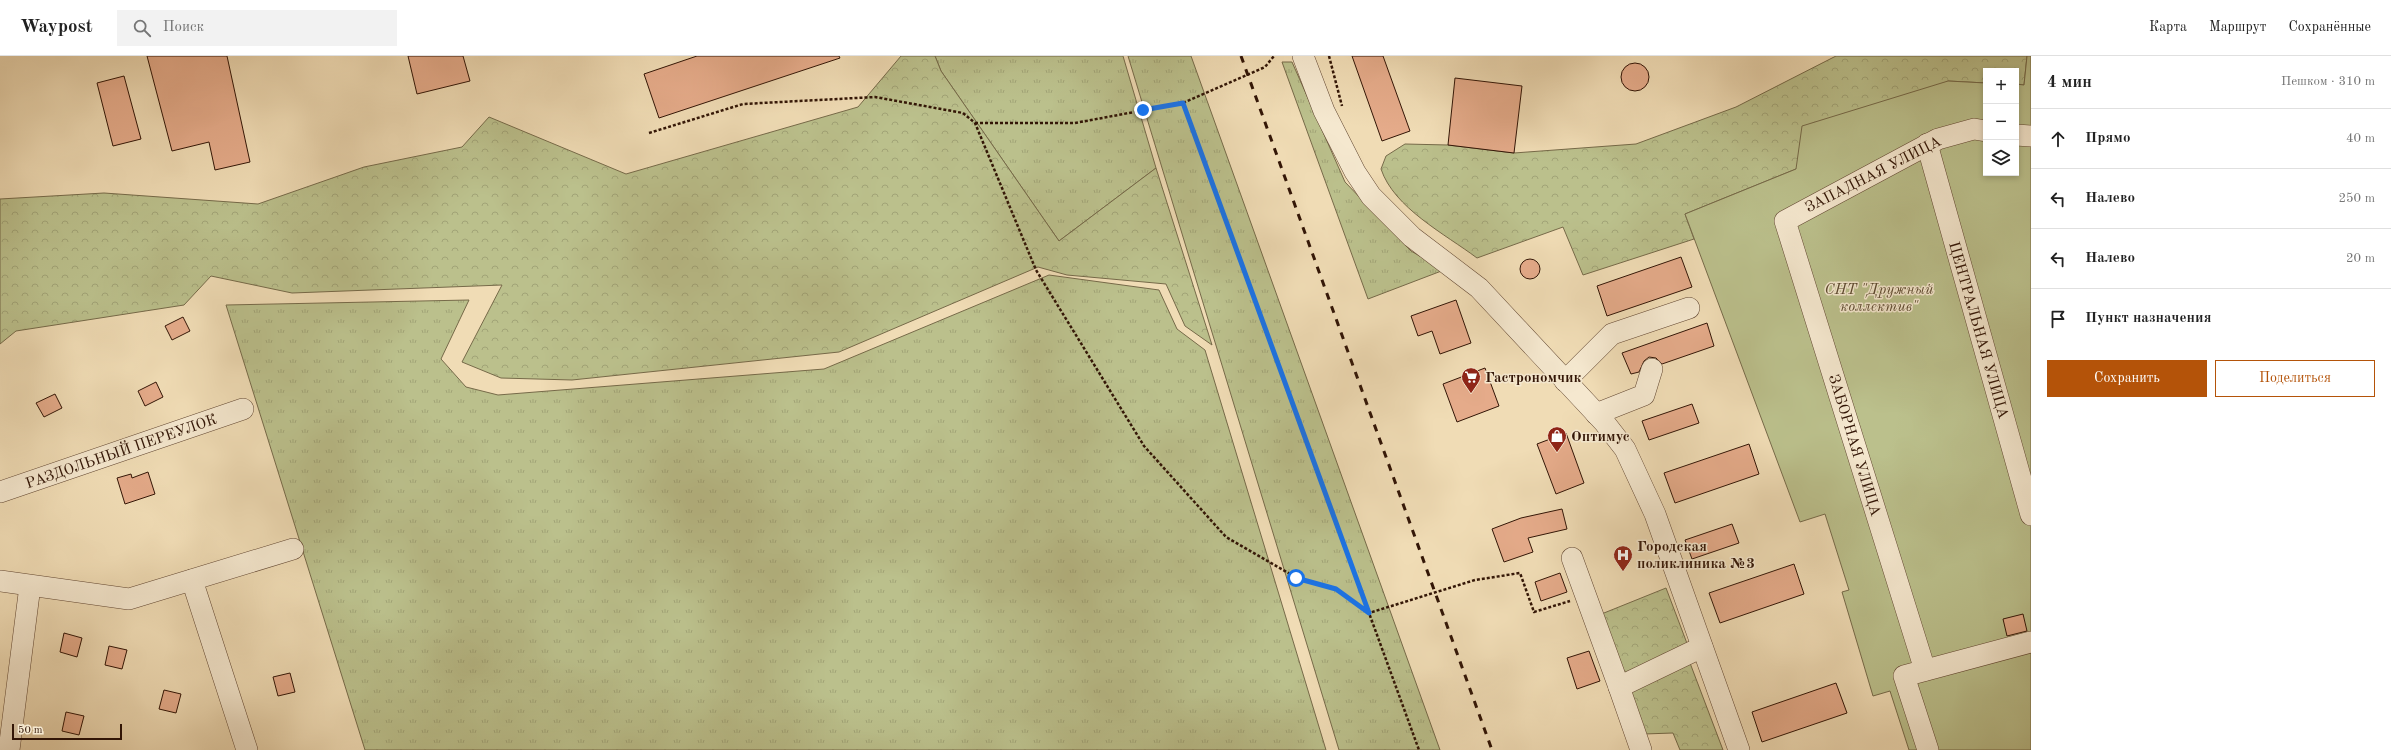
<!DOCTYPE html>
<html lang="ru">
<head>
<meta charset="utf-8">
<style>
  :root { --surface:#fff; --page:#f2f2f2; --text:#222; --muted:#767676; --line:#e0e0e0; --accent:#b45309 }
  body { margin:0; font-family:"Old Standard TT",serif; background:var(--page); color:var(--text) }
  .controls { position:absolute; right:12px; top:12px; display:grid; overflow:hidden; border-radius:0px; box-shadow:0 2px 6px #0003 }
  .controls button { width:36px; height:36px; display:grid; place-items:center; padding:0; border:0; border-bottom:1px solid var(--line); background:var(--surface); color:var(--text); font:20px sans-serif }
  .scale { position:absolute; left:12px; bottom:10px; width:110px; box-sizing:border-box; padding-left:4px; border:2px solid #321506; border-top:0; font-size:11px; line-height:14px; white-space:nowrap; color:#321506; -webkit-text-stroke:3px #f5e8cf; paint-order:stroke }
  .stop { position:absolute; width:12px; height:12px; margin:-9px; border:3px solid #1a73e8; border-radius:50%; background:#fff }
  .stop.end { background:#1a73e8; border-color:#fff; box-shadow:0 1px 4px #0008 }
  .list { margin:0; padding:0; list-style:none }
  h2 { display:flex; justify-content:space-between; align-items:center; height:52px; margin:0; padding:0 16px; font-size:17px }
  h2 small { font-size:13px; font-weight:400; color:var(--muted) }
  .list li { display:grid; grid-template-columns:26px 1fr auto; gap:12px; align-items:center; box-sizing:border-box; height:60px; padding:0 16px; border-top:1px solid var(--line) }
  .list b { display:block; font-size:15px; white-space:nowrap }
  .list em { font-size:13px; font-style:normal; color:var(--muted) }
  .actions { display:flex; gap:8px; padding:12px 16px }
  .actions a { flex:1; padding:9px 0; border:1px solid var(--accent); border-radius:0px; text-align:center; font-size:14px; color:var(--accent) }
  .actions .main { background:var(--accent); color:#fff }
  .icon { flex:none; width:22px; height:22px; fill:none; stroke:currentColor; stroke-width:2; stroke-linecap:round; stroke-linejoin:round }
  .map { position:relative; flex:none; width:2031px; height:694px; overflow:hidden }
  header { display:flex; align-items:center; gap:24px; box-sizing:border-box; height:56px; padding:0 20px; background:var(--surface); border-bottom:1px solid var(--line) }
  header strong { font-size:19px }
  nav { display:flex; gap:22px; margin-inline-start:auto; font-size:14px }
  .search { width:280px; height:36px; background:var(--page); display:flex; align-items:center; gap:10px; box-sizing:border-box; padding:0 14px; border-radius:0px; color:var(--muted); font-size:15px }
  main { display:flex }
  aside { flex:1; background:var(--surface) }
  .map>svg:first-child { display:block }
</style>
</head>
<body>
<header>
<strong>Waypost</strong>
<div class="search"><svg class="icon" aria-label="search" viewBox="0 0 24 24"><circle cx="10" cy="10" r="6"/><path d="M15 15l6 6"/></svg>Поиск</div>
<nav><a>Карта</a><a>Маршрут</a><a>Сохранённые</a></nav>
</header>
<main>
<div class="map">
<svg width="2031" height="694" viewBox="0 0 2031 694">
  <defs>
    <pattern id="grass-tufts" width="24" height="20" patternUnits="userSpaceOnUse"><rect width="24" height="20" fill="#bbc08c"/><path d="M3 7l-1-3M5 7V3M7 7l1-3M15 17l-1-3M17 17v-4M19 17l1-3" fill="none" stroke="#a1a477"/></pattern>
    <pattern id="forest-crowns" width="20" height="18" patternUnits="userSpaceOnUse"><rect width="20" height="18" fill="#bbc08c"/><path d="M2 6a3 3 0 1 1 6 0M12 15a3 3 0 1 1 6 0" fill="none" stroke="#a1a477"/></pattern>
  </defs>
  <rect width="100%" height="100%" fill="#f0dcb5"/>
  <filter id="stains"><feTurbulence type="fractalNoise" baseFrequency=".005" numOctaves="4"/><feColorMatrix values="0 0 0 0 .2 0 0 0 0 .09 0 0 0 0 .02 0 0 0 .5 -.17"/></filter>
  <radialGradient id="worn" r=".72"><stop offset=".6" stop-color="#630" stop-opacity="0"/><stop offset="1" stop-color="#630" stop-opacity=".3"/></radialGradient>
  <g fill="url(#grass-tufts)" stroke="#766a49">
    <polygon points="935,0 1123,0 1156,112 1059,185 941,15"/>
    <polygon points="1128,0 1191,0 1440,694 1339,694"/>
    <polygon points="1282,6 1292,6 1345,126 1411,195 1444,214 1368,243"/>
    <polygon points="1049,219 1159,234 1177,273 1205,294 1326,694 365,694 226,249 469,244 441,303 466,331 498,339 824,313"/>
  </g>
  <g fill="url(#forest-crowns)" stroke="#766a49">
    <polygon points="901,0 935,0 941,15 1059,185 1156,112 1212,289 1185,270 1166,228 1067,219 1038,211 839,296 572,324 501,322 462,306 502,229 292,237 211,220 184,249 16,275 0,288 0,143 104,137 258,148 364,111 462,91 489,61 626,118 858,51"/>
    <path d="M1836 0H2027L2024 29 2016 28V15H1986V27L1948 25 1796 113 1685 158 1694 183 1583 219 1563 171 1477 202C1445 178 1394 152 1381 113L1386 100 1405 88 1448 89 1514 97 1636 88 1736 51Z"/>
    <polygon points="1666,532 1688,590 1623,618 1599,559"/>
    <polygon points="1690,607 1723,694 1680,694 1673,677 1644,678 1631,635"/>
  </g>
  <polygon fill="#bbc08c" stroke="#766a49" points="2027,0 2031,0 2031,694 1909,694 1890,635 1873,640 1842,536 1849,534 1825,458 1800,466 1685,158 1796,113 1802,70 1948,25 1986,27 1986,117 2016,117 2016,28 2024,29"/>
  <g fill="#e5ab8a" stroke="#321506">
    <polygon points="147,0 227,0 250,106 215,114 209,86 172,95"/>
    <polygon points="408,0 463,0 470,25 417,38"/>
    <polygon points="697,0 839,0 840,2 659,62 644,18"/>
    <polygon points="1352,0 1383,0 1410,75 1382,85"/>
    <circle cx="1635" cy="21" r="14"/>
    <polygon points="124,20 141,83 113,90 97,27"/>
    <polygon points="1455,22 1522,30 1514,97 1448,89"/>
    <polygon points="1681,201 1692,231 1607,260 1597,230"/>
    <circle cx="1530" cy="213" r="10"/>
    <polygon points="1456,244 1471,287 1440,298 1432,275 1418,280 1411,260"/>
    <polygon points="183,261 190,275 172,284 165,270"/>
    <polygon points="1707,267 1714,290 1662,308 1656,302 1649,301 1644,305 1639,316 1631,318 1622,297"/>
    <polygon points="1485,312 1499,350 1457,366 1443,328"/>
    <polygon points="156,326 163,341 145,350 138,335"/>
    <polygon points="55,338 62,352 44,361 36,347"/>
    <polygon points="1692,348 1699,367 1649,384 1642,365"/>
    <polygon points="1566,377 1584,427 1556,438 1537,388"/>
    <polygon points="1749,388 1759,418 1675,447 1664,417"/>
    <polygon points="148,416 155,438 125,448 117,422 131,418 132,422"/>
    <polygon points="1562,453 1567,473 1528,482 1533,496 1504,506 1492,473 1521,462"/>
    <polygon points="1732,468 1739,487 1692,503 1685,484"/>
    <polygon points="1794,508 1804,538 1720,567 1709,537"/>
    <polygon points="1560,517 1567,536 1541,545 1535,526"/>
    <polygon points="2023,558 2027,575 2007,580 2003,563"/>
    <polygon points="64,577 82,582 77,601 60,596"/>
    <polygon points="109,590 127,594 122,613 105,609"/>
    <polygon points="1589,595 1600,625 1577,633 1567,602"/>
    <polygon points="290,617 295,636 278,640 273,621"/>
    <polygon points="1836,627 1847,657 1762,686 1752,656"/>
    <polygon points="164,634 181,638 176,657 159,653"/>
    <polygon points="66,656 84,660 79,679 62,675"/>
  </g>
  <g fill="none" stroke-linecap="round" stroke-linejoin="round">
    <g stroke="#624732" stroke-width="22">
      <g id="minor">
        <polyline points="1303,0 1324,55 1355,116 1371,140 1412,181 1479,232 1604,366 1625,393 1655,458 1739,694"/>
        <polyline points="2016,79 2031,80"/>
        <polyline points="1927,88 2031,459"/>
        <polyline points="1565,325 1612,278 1689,252"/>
        <polyline points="1596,358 1644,339 1652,313"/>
        <polyline points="0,436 243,353"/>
        <polyline points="1572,502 1619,631"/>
        <polyline points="192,524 247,694"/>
        <polyline points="0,525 129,543 293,493"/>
        <polyline points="1925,614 1785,165 1938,83 1974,73 1986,75"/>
        <polyline points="9,694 30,530"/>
        <polyline points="1641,694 1619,631 1702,591"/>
        <polyline points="1928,694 1904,620 2031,586"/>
      </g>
    </g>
    <g stroke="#321506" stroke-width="2.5" stroke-dasharray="3 2" stroke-linecap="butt">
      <polyline points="1329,0 1342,50"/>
      <polyline points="1183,47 1419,694"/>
      <polyline points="975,67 1075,67 1183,47 1265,11 1274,0"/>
      <polyline points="649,77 743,48 875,41 963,57 975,67 1036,214 1144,390 1226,481 1297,522 1336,533 1369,557 1475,524 1520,517 1534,556 1570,545"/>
    </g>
    <use href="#minor" stroke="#f5e8cf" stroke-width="21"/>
    <polyline stroke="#321506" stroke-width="3" stroke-dasharray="7 7" stroke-linecap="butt" points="1241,0 1492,694"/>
  </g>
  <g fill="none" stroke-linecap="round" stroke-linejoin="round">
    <polyline stroke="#1a73e8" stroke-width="5" points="1143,54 1183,47 1369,557 1336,533 1296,522"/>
  </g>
  <defs>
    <g id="supermarket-pin" transform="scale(1)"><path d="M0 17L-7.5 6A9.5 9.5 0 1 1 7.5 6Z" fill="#8f2418" stroke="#f5e8cf"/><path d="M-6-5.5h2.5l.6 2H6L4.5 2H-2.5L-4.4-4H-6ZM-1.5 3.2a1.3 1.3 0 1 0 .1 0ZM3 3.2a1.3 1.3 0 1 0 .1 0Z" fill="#fff"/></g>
    <g id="shop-pin" transform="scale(1)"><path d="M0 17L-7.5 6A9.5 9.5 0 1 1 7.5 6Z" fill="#8f2418" stroke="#f5e8cf"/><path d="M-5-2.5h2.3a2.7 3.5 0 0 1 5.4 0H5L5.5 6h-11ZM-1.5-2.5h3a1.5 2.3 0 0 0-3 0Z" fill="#fff"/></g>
    <g id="hospital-pin" transform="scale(1)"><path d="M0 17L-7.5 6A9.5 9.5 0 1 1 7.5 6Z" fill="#8f2418" stroke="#f5e8cf"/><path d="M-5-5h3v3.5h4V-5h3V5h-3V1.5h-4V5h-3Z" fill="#fff"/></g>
  </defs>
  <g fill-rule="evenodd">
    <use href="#supermarket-pin" x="1471" y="321"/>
    <use href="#shop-pin" x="1557" y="380"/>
    <use href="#hospital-pin" x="1623" y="499"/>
  </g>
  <g text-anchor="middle" stroke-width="3" stroke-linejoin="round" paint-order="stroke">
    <g font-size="15" fill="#321506" stroke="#f5e8cf">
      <text transform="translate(1873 118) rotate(-27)" y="5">ЗАПАДНАЯ УЛИЦА</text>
      <text transform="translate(1979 274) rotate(74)" y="5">ЦЕНТРАЛЬНАЯ УЛИЦА</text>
      <text transform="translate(1855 389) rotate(73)" y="5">ЗАБОРНАЯ УЛИЦА</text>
      <text transform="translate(121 395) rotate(-19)" y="5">РАЗДОЛЬНЫЙ ПЕРЕУЛОК</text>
    </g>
    <g font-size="15" font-style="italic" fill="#5b482e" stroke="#f5e8cf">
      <text x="1879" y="238">СНТ "Дружный<tspan x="1879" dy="17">коллектив"</tspan></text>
    </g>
    <g font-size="15" font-weight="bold" fill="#321506" stroke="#f5e8cf" text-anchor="start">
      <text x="1485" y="326">Гастрономчик</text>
      <text x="1571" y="385">Оптимус</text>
      <text x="1637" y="495">Городская<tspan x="1637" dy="17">поликлиника №3</tspan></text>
    </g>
  </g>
  <rect width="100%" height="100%" filter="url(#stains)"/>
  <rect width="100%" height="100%" fill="url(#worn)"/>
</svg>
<div class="controls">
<button>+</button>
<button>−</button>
<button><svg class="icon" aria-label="layers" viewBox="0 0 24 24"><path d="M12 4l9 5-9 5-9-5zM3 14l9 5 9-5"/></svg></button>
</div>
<div class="scale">50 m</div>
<div class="stop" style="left:1296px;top:522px"></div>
<div class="stop end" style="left:1143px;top:54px"></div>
</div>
<aside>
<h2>4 мин<small>Пешком · 310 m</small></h2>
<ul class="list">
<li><svg class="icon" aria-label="ahead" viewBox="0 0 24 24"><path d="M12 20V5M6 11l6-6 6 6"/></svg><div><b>Прямо</b></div><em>40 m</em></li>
<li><svg class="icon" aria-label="left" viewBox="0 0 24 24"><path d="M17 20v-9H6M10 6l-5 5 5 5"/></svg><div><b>Налево</b></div><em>250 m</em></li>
<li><svg class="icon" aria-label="left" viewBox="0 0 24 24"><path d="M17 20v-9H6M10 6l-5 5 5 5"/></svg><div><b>Налево</b></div><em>20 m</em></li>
<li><svg class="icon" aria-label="arrive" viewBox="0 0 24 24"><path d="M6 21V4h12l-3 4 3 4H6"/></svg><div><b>Пункт назначения</b></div></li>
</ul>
<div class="actions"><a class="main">Сохранить</a><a>Поделиться</a></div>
</aside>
</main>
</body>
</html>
